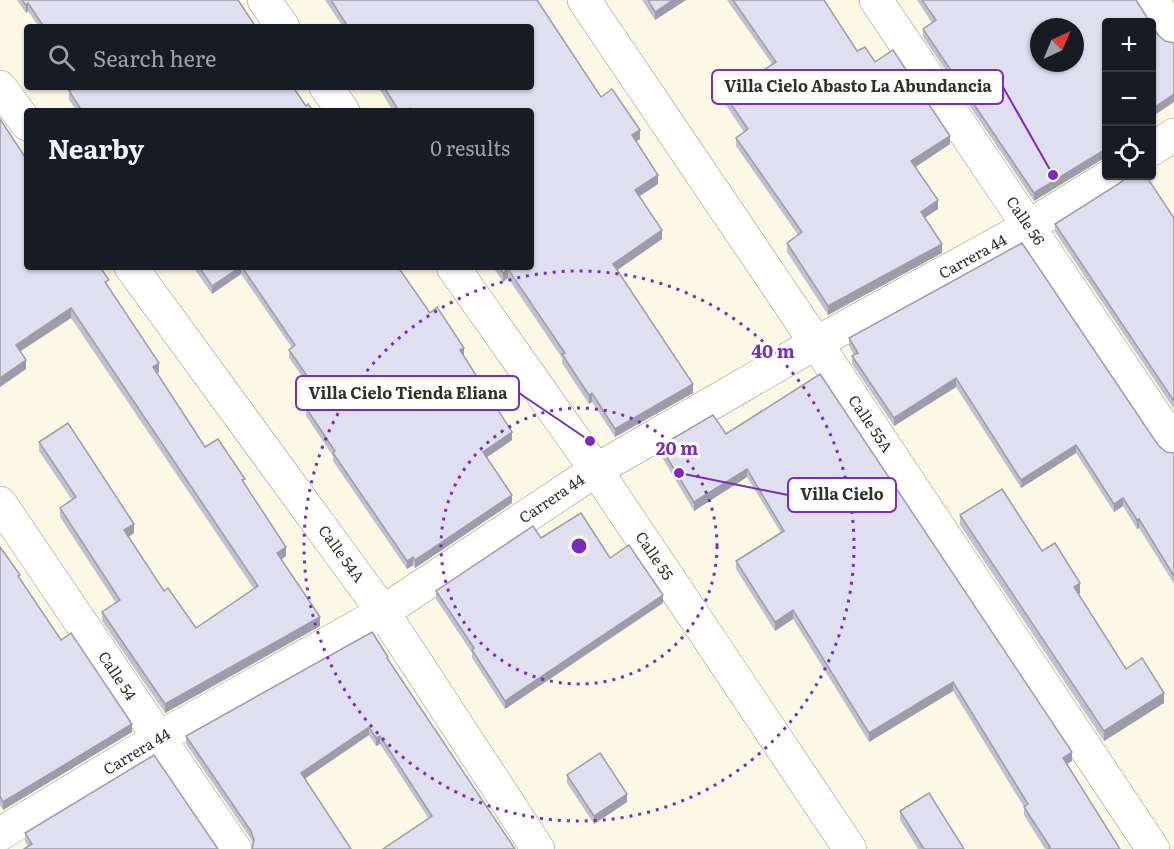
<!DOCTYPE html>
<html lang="en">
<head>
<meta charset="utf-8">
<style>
  :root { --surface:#171b24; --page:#20242c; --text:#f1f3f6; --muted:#9ea1a6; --line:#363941 }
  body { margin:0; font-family:Literata,serif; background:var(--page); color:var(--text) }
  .controls { position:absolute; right:18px; top:18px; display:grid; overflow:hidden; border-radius:6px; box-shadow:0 2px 4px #0004 }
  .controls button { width:54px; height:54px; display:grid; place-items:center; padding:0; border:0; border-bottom:2px solid var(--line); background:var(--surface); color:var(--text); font:30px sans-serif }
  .compass { position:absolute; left:1030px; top:18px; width:54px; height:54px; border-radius:50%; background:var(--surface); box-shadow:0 2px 4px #0004; rotate:44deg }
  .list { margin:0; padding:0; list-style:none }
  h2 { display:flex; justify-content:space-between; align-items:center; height:78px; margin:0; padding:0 24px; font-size:26px }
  h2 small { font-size:20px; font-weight:400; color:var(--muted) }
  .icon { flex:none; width:33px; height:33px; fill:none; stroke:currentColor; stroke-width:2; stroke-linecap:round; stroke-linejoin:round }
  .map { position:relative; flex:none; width:1174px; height:849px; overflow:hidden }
  .search { position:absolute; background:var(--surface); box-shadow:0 2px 4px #0004; left:24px; top:24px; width:510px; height:66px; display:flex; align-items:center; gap:15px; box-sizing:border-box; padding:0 21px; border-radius:6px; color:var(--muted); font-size:22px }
  .panel { position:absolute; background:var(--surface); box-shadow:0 2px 4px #0004; left:24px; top:108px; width:510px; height:162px; border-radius:6px }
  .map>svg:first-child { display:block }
</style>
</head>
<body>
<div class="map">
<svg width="1174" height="849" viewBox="0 0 1174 849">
  <rect width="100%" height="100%" fill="#fcf8e6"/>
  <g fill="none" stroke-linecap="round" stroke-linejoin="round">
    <g stroke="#959181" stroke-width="34">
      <g id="minor">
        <polyline points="264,0 283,27"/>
        <polyline points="584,0 816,343 1153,849"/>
        <polyline points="876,0 1174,443"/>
        <polyline points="1152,0 1174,33"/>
        <polyline points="0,87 27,124"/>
        <polyline points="326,87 343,111"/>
        <polyline points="1152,149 1174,135"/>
        <polyline points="131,267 383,612 538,849"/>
        <polyline points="453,267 596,470 850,849"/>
        <polyline points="0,503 159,738 235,849"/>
        <polyline points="0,834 159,738 383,612 596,470 816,343 1029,226 1110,176"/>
      </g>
    </g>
    <use href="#minor" stroke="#fff" stroke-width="33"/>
  </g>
  <g fill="#c1c0ce">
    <polygon points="17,0 238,0 254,27 39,27 28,11 26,13"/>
    <polygon points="325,0 537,0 601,97 640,139 636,141 658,184 639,197 662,239 617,270 693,393 615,437 592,402 589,404 577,386 562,363 562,358 508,278 503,282 493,267 531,267 531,111 393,111 378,87 531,87 531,27 343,27"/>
    <polygon points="642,0 686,0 655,20"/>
    <polygon points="727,0 824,0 857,51 875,62 950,144 915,167 938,209 925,218 942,253 828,315 787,252 787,243 798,235 736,146 736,138 744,132 725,104 725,95 772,64"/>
    <polygon points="917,0 1136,0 1107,22 1107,158 1101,160 1034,201 923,37 923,29 932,23"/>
    <polygon points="69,91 306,106 313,111 77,111 69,100"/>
    <polygon points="0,119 109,287 159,372 157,373 205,447 245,484 286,556 281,560 320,626 165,713 102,621 102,612 116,603 60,517 60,508 72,500 39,451 39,442 134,533 128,537 164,591 196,628 254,589 71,318 21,351 26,369 0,387"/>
    <polygon points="1174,218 1174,409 1055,232 1055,224"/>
    <polygon points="193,267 398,267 430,313 464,356 512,440 487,457 512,503 415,568 413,565 407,569 333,461 333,456 306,416 306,408 318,399 289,358 289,350 292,348 241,274 212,294"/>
    <polygon points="849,338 1158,445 1166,452 1174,453 1174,584 1139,528 1137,529 1123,506 1114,512 1076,453 1021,488 956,387 894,426 852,364 852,356 854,355 849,346"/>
    <polygon points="726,434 1072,761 1067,764 1120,849 1045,849 1024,815 1024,807 953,691 869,742 793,619 775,631 736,569 736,561 781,533 747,477 694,511 660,454 660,446"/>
    <polygon points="960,515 1042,551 1080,593 1078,594 1126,669 1164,703 1104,741 960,525"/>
    <polygon points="541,538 610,558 663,603 505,709 472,658 472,653 436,599 436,591"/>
    <polygon points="0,547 20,580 61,640 132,732 3,810 0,805"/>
    <polygon points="388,661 515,849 429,819 380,744 376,746 369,735 305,779 253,845 251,839 186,744 186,736"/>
    <polygon points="154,755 28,846 25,841 25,833"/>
    <polygon points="567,775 627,802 594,824 567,783"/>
    <polygon points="900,811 964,849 918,849 900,820"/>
  </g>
  <g fill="#9d9ca8">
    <polygon points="673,0 686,0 655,20 655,12"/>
    <polygon points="28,3 28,11 26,13 26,5"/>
    <polygon points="1174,94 1174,102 1152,117 1152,109"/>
    <polygon points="640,130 640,139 632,144 632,135"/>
    <polygon points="950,136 950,144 911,170 911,161"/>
    <polygon points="1107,150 1107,158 1101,160 1034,201 1034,193 1101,152"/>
    <polygon points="658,175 658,184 635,199 635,190"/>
    <polygon points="938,200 938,209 921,220 921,212"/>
    <polygon points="662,230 662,239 613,273 613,264"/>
    <polygon points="942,244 942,253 828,315 828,306"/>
    <polygon points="240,267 241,267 241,274 212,294 212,286"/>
    <polygon points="508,269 508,278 503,282 503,273"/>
    <polygon points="71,308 71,318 16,354 16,345"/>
    <polygon points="464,348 464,356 460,359 460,350"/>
    <polygon points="26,360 26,369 0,387 0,378"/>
    <polygon points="159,363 159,372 153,376 153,367"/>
    <polygon points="956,378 956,387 894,426 894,418"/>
    <polygon points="693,384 693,393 615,437 615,429"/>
    <polygon points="592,393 592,402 589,404 589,395"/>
    <polygon points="512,432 512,440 483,460 483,452"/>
    <polygon points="1076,445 1076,453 1021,488 1021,480"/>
    <polygon points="747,469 747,477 694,511 694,502"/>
    <polygon points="512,495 512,503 415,568 415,560"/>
    <polygon points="1123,498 1123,506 1114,512 1114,504"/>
    <polygon points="1139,519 1139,528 1137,529 1137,520"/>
    <polygon points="134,524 134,533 124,540 124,530"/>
    <polygon points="286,547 286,556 277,562 277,553"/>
    <polygon points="413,557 413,565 407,569 407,561"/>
    <polygon points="1080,583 1080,593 1074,597 1074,587"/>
    <polygon points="663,595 663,603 505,709 505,701"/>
    <polygon points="793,610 793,619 775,631 775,622"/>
    <polygon points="320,617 320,626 165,713 165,704"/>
    <polygon points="953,682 953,691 869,742 869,733"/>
    <polygon points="1164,693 1164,703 1104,741 1104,731"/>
    <polygon points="132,724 132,732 3,810 3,802"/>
    <polygon points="369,727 369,735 301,781 301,773"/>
    <polygon points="380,736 380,744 376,746 376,738"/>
    <polygon points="1072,752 1072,761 1063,766 1063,758"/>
    <polygon points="627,794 627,802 594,824 594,816"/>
  </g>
  <g fill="#e0dff0" stroke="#9d9ca8" stroke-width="1.5" fill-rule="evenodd">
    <polygon points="22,0 238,0 254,24 251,26 252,27 44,27 28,3 26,5"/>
    <polygon points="331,0 537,0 601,97 612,89 640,130 632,135 658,175 635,190 662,230 613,264 693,384 615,429 592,393 589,395 577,377 562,354 565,353 508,269 503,273 499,267 531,267 531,111 412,111 410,108 406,111 399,111 384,87 531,87 531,27 348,27"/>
    <polygon points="648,0 673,0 655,12"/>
    <polygon points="733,0 824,0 857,51 865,47 875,62 893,50 950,136 911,161 938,200 921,212 942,244 828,306 787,243 802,232 736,138 748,129 725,95 776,62"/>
    <path d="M922 0H1136L1150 22H1107V150L1101 152 1034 193 923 29 936 20ZM1039 27H1075V63H1039Z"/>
    <polygon points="1152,25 1158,35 1165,41 1174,43 1174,94 1152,109"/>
    <polygon points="75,87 293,87 306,106 308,104 313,111 82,111 69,91"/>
    <polygon points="0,119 27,160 27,267 100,267 109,280 105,282 159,363 153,367 205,447 218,439 245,479 242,480 286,547 277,553 320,617 165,704 102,612 120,600 60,508 76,497 39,442 68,423 134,524 124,530 164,591 168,588 196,628 258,586 71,308 16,345 26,360 0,378"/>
    <polygon points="1127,176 1146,176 1174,218 1174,401 1055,224 1120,183"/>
    <polygon points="1022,243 1158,445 1166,452 1174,453 1174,576 1139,519 1137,520 1123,498 1114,504 1076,445 1021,480 956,378 894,418 852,356 858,353 849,338"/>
    <polygon points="199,267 240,267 212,286"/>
    <polygon points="242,267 398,267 430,313 437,307 464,348 460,350 512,432 483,452 512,495 415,560 413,557 407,561 333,453 335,451 306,408 322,397 289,350 295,345"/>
    <polygon points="820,374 1072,752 1063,758 1120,849 1048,849 1050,847 1024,807 1028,804 953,682 869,733 793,610 775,622 736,561 784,531 747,469 694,502 660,446 713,415 726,434"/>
    <polygon points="1002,489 1042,551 1055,543 1080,583 1074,587 1126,669 1142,658 1164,693 1104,731 960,515"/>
    <polygon points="581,513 610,558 629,545 663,595 505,701 472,650 474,648 436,591 533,526 541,538"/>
    <polygon points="0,547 20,575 18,576 61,640 71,633 132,724 3,802 0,797"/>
    <polygon points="372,632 388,657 387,658 515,849 383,849 432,816 380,736 376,738 369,727 301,773 351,849 252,849 254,840 251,831 186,736"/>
    <polygon points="600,753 627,794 594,816 567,775"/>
    <polygon points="154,755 218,849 24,849 32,844 25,833"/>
    <polygon points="929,793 964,849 924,849 900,811"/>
  </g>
  <g fill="none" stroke="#7b2cbf" stroke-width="3" stroke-dasharray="3 6">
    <circle cx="579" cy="546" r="138"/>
    <circle cx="579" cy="546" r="275"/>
  </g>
  <g text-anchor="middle" stroke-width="6" stroke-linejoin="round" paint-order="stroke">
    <g font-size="15" fill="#302f28" stroke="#fff">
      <text transform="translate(1025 221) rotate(56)" y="5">Calle 56</text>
      <text transform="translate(973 257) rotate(-29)" y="5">Carrera 44</text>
      <text transform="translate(870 424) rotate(56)" y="5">Calle 55A</text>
      <text transform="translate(552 499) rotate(-34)" y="5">Carrera 44</text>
      <text transform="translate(341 554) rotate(54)" y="5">Calle 54A</text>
      <text transform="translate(654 556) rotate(56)" y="5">Calle 55</text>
      <text transform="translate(117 676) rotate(56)" y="5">Calle 54</text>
      <text transform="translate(137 752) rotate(-31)" y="5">Carrera 44</text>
    </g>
  </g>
  <circle cx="579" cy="546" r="9" fill="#7b2cbf" stroke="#fff" stroke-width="3"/>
  <g font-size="18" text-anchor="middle" font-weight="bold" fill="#7b2cbf" stroke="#fff" stroke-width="6" stroke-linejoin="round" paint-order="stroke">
    <text x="773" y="358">40 m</text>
    <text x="677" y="455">20 m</text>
  </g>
  <path fill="none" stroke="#7b2cbf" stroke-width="2" d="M1053 175L1003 87M590 441L519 393M679 473L788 495"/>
  <g fill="#7b2cbf" stroke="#fff" stroke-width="2">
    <circle cx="1053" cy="175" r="6"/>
    <circle cx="590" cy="441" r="6"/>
    <circle cx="679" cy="473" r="6"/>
  </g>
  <g fill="#fff" stroke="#7b2cbf" stroke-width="2">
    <rect x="712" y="70" width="291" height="34" rx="6"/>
    <rect x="296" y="376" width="223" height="34" rx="6"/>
    <rect x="788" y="478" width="108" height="34" rx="6"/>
  </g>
  <g font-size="16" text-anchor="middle" font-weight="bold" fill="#302f28">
    <text x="858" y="92">Villa Cielo Abasto La Abundancia</text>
    <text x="408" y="399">Villa Cielo Tienda Eliana</text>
    <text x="842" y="500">Villa Cielo</text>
  </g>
</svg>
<div class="controls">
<button>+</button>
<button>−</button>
<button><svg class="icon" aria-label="locate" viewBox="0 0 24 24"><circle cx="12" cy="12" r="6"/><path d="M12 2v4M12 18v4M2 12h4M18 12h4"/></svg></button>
</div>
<svg class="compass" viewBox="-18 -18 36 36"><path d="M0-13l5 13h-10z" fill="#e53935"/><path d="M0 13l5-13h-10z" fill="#9ea1a6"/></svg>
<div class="search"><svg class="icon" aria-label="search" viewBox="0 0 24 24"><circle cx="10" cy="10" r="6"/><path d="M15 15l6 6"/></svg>Search here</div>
<section class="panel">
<h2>Nearby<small>0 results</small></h2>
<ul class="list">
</ul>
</section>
</div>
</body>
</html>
